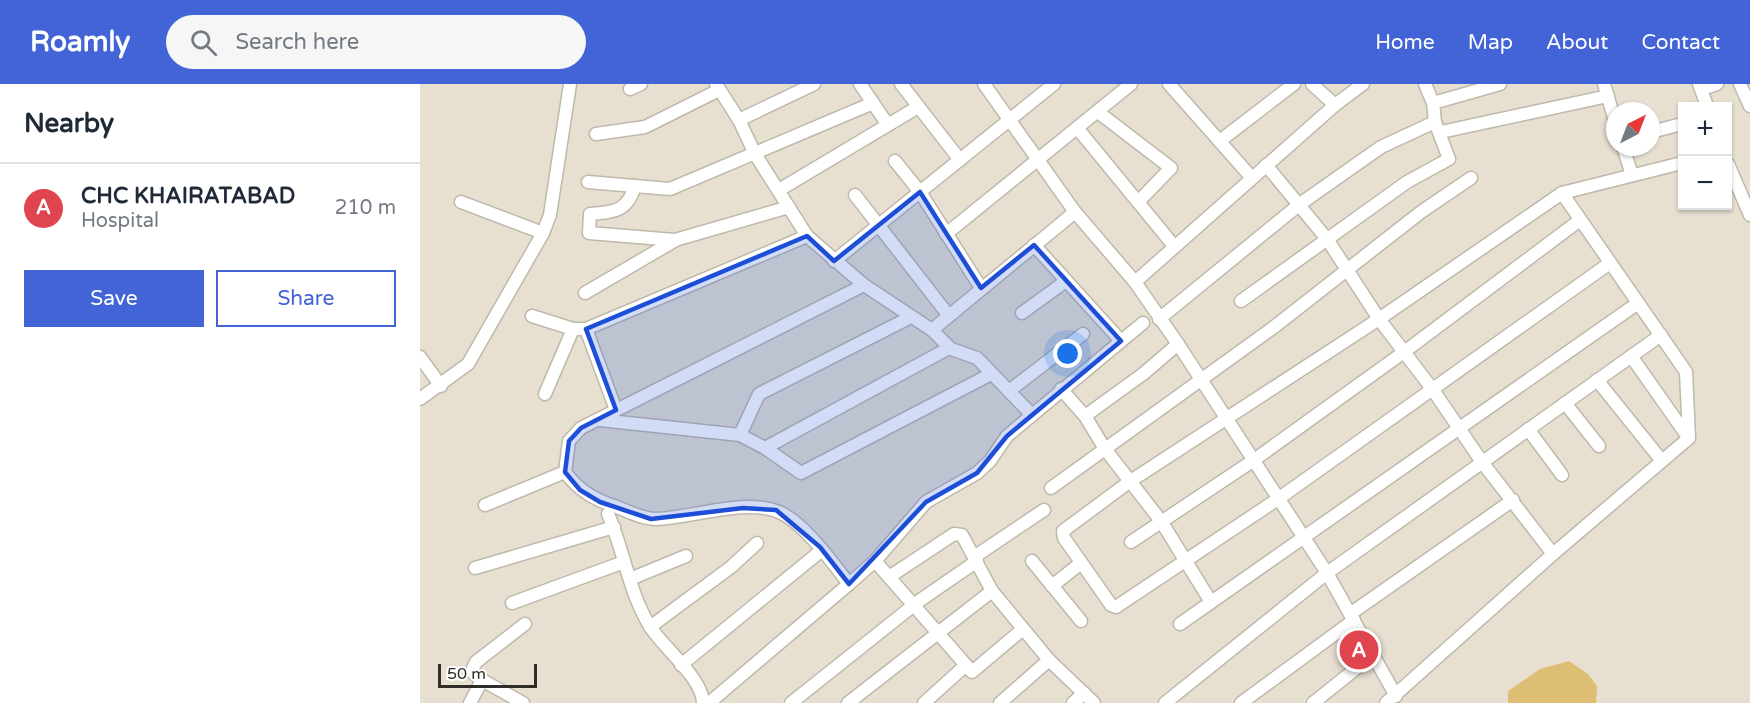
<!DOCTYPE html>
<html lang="en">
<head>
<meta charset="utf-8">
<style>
  :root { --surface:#fff; --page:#f6f6f7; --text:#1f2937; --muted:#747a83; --line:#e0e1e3; --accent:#4264d6 }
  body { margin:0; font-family:"Varela Round",sans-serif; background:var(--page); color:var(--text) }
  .controls { position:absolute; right:18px; top:18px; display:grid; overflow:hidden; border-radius:0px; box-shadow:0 2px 4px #0004 }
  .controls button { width:54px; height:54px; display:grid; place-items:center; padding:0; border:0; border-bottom:2px solid var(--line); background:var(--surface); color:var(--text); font:30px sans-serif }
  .compass { position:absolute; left:1186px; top:18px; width:54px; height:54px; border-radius:50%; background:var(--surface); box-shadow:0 2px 4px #0004; rotate:42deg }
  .scale { position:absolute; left:18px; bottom:15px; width:99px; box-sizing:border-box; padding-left:6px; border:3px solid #302d28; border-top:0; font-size:16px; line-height:21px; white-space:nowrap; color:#302d28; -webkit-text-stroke:4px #fff; paint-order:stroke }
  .you { position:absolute; left:648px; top:270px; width:21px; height:21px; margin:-15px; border:4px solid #fff; border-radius:50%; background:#1a73e8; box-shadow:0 0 0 9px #1a73e833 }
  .badge { display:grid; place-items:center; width:39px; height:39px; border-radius:50%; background:var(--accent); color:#fff; font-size:20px; font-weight:700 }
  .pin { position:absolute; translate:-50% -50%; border:3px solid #fff; box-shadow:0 2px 6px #0006 }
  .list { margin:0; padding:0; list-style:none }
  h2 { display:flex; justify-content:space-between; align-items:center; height:78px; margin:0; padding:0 24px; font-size:26px }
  h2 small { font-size:20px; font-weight:400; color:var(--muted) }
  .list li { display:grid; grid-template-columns:39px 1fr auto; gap:18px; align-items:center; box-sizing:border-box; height:90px; padding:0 24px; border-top:2px solid var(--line) }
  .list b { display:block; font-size:22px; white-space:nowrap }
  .list p { margin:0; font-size:20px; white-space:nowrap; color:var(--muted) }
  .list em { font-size:20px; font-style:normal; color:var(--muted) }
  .actions { display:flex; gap:12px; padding:18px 24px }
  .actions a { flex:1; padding:14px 0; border:2px solid var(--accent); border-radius:0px; text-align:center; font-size:21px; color:var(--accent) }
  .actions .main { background:var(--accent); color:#fff }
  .icon { flex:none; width:33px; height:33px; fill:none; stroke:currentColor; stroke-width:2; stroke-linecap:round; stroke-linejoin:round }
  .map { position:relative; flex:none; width:1330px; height:619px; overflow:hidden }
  header { display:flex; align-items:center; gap:36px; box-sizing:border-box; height:84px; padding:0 30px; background:var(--accent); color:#fff }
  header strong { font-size:28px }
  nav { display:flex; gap:33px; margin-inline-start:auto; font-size:21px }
  .search { width:420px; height:54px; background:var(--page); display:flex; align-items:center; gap:15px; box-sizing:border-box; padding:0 21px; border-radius:33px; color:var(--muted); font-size:22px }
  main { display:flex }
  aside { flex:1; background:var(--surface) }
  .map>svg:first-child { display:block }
</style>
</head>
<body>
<header>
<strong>Roamly</strong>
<div class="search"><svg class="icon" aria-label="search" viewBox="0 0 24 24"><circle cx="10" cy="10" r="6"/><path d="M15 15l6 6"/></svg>Search here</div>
<nav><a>Home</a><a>Map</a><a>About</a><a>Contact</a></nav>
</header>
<main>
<aside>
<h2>Nearby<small></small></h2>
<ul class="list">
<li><span class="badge" style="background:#e0444e">A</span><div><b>CHC KHAIRATABAD</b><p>Hospital</p></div><em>210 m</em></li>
</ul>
<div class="actions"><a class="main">Save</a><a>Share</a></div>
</aside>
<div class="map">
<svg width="1330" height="619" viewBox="0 0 1330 619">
  <rect width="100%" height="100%" fill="#e7e0d1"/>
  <polygon fill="#ddbe74" points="1149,577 1168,590 1177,602 1176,619 1088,619 1088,607 1120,585"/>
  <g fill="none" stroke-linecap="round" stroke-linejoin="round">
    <g stroke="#bfb9ab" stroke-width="15">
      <g id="minor">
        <polyline points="296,0 319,36 335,70 387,152 444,201 512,246 531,265 557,274 612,331"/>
        <polyline points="440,0 468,41"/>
        <polyline points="481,0 540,76"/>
        <polyline points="564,0 655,128 715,198 758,260 907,489 976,612"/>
        <polyline points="749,0 832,94"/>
        <polyline points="892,0 915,21"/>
        <polyline points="1184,0 1195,37"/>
        <polyline points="1279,0 1287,22"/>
        <polyline points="1320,0 1330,22"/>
        <polyline points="210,5 221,0"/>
        <polyline points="1282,5 1297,0"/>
        <polyline points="1013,19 1080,0"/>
        <polyline points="678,28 751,84 719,117"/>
        <polyline points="319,36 394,0"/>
        <polyline points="658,45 754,162"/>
        <polyline points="1021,48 1188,12"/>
        <polyline points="1231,48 1262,40"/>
        <polyline points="176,50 225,43 299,6"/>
        <polyline points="801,56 874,0"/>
        <polyline points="1203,63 1212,91"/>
        <polyline points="475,77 500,108 561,204"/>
        <polyline points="1308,80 1330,131"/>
        <polyline points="846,81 907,155 959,235 1013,306 1062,378 1133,470"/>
        <polyline points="168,98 250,105 453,19"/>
        <path d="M215 102C207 128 194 128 170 130L169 149 255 156 369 123"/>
        <polyline points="359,106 498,23"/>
        <polyline points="1142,109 1266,288 1269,354"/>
        <polyline points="435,111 529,232"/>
        <polyline points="41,118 123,149"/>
        <polyline points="526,150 711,0"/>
        <polyline points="614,161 701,257"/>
        <polyline points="414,177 634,0"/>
        <polyline points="1190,179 858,415 696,523 691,521 644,454 643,447 709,398 959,235 1142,109 1262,79"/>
        <polyline points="715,198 915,21 943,0"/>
        <polyline points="165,209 254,157"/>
        <polyline points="821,217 987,98 1029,75 1015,38 1013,19 1005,0"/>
        <polyline points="602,229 646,197"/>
        <polyline points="112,232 153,245 166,245 387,152"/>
        <polyline points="739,235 880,120 961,63 1015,38"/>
        <polyline points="166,245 196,326"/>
        <polyline points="512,246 655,128"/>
        <polyline points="1211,272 1268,353"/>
        <polyline points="0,273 21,302"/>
        <polyline points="1177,296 1242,377"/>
        <polyline points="641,305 665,332 685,365 741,437 791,518"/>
        <polyline points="589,307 663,250"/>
        <polyline points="125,310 153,245"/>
        <polyline points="0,315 48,280 123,149 130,131 150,0"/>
        <polyline points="1145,319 1179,362"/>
        <polyline points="665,332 723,290 758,260"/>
        <polyline points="180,336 320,351 345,364 381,389 571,290"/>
        <polyline points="1108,345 1142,391"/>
        <polyline points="320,351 339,310 491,233"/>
        <polyline points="345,364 529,264"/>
        <path d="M145 388C159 407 175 416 197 423 209 428 223 435 236 435 272 434 326 414 359 428 383 438 413 479 429 500L289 619"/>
        <polyline points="631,404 854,243 1001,128 1051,94"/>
        <polyline points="65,421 145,388 149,357 161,344 444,201"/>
        <path d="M188 430C204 466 209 510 231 544 244 564 283 595 283 619"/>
        <polyline points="711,458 834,376 984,268 1160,136"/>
        <polyline points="554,473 624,426"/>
        <polyline points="455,477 552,588 603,545"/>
        <polyline points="612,477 661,537"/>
        <polyline points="55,484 194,443"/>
        <polyline points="469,493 534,450 542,451 572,507 629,576 674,619"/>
        <polyline points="210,495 266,472"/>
        <polyline points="429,500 455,477 506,418 557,389 570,377 587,352 723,239"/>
        <polyline points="632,502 661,479"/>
        <polyline points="92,519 204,478"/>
        <polyline points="930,530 1093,416"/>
        <polyline points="760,540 1218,219"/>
        <polyline points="230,543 311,483 337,459"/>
        <polyline points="261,581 402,466"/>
        <polyline points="62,596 54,590 53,584 56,578 105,540"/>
        <polyline points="50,619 62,596 103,619"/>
        <polyline points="371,619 499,517 557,477"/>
        <polyline points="428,619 572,507"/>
        <polyline points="504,619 546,581"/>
        <polyline points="580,619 629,576"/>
        <polyline points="653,619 664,609"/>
        <polyline points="745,619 907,489 1241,251"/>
        <polyline points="821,619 934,536"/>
        <polyline points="893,619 953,571"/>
        <polyline points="966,619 1133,470 1269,354"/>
      </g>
    </g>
    <use href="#minor" stroke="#fff" stroke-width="12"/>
  </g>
  <path fill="#1d4ed8" fill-opacity="0.2" stroke="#1d4ed8" stroke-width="4.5" stroke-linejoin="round" d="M500 108 561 204 614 161 701 257 587 352 557 389 506 418 429 500 400 463 356 426 323 424 231 435 180 418 160 406 145 388 149 357 161 344 196 326 166 245 387 152 414 177Z"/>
</svg>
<div class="controls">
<button>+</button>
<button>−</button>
</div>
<svg class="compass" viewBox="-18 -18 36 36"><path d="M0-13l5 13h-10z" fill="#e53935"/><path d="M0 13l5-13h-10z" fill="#747a83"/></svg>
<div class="scale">50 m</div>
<div class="you"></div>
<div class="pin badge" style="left:939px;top:566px;background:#e0444e">A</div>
</div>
</main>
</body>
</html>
